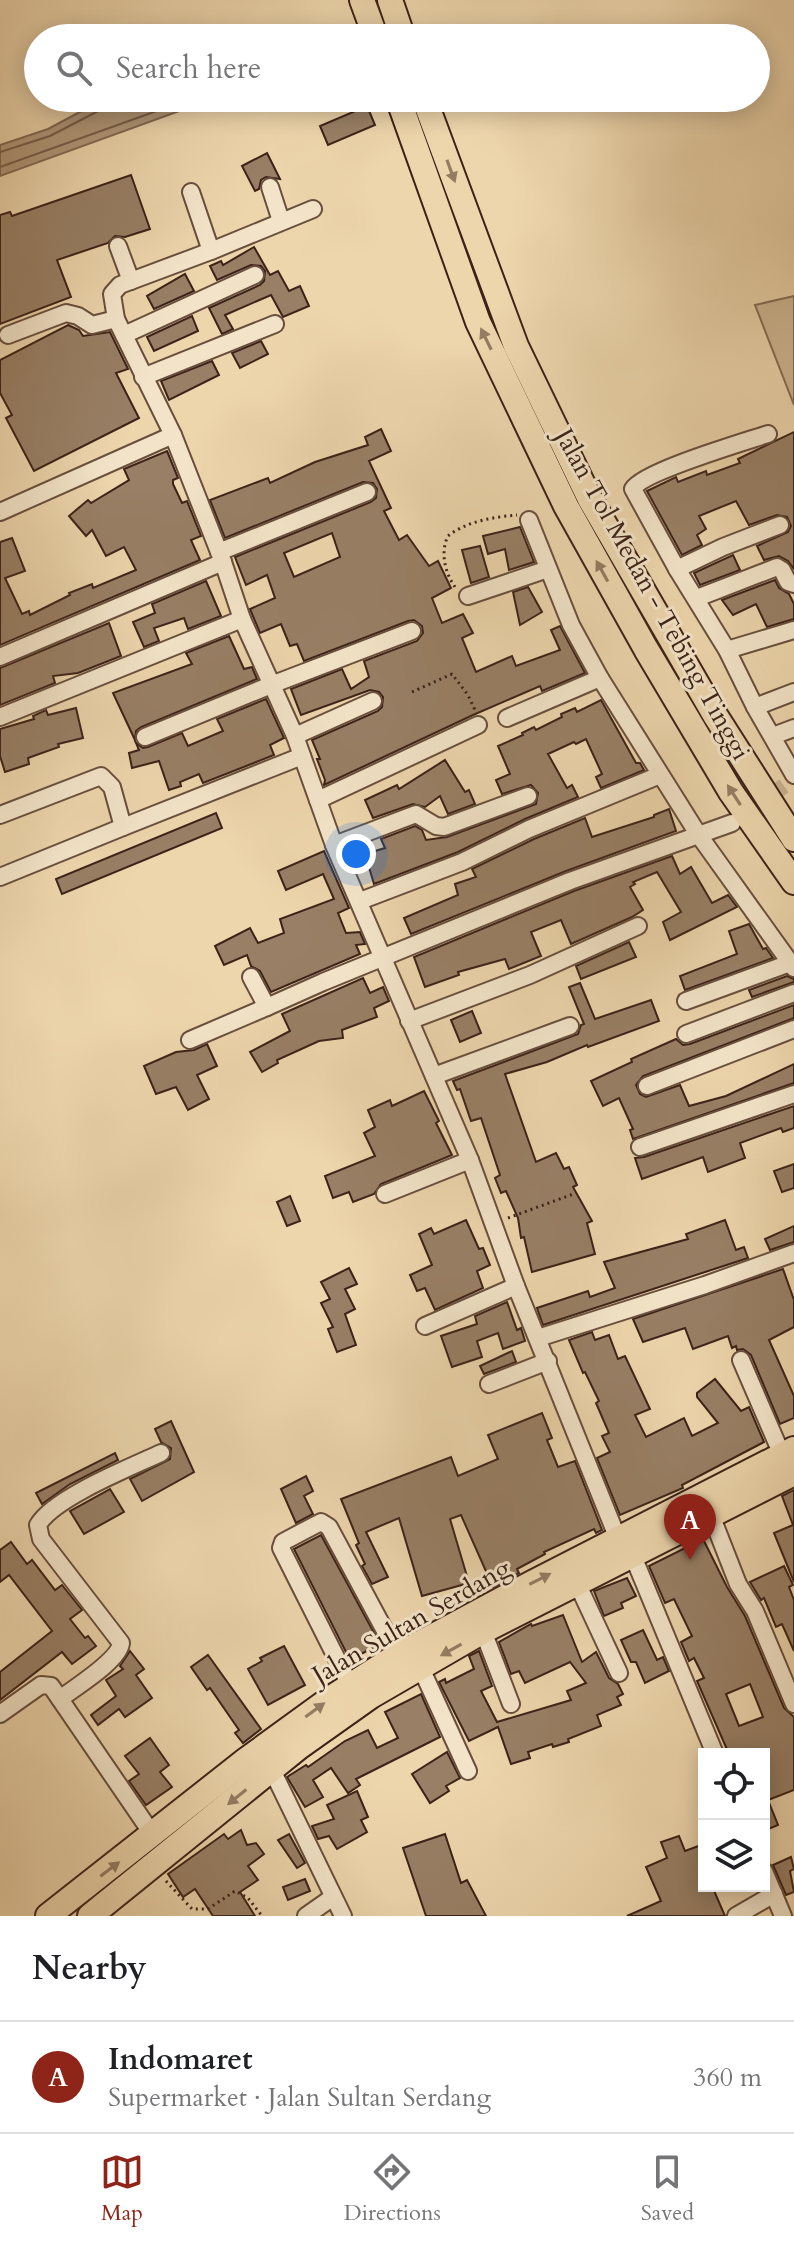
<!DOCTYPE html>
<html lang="en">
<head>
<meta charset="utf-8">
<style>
  :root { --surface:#fff; --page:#f2f2f2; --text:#202124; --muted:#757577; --line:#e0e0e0; --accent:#8f2418 }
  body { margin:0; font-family:Cardo,serif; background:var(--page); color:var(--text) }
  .controls { position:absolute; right:24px; bottom:24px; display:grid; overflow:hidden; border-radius:0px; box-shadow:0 4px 20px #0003 }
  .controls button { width:72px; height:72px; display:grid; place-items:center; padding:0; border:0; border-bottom:2px solid var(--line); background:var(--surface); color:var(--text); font:40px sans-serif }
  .you { position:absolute; left:356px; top:854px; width:28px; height:28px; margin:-20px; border:6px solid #fff; border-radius:50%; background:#1a73e8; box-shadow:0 0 0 12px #1a73e833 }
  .badge { display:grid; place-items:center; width:52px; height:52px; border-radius:50%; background:var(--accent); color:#fff; font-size:26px; font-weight:700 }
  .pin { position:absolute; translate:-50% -66px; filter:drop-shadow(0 2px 4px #0008) }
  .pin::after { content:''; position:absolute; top:42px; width:28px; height:24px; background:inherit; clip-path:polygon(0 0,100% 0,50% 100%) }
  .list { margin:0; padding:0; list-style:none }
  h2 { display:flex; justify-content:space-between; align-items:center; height:104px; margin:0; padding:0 32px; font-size:34px }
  h2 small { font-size:26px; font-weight:400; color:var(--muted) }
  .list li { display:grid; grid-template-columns:52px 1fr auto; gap:24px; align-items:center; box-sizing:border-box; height:112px; padding:0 32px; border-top:2px solid var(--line) }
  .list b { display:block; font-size:30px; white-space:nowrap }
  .list p { margin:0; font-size:26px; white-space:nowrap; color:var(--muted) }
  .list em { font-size:26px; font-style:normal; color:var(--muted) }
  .icon { flex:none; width:44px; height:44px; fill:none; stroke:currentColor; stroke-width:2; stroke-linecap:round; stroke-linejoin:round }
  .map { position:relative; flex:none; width:794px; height:1916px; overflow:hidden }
  .search { position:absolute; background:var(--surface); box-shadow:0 4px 20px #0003; left:24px; right:24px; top:24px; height:88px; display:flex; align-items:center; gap:20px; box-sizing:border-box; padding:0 28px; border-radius:44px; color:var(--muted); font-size:30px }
  .sheet { height:216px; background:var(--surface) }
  nav { display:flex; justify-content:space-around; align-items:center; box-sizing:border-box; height:112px; border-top:2px solid var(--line); background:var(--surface); font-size:22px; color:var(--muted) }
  nav a { display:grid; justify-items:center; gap:4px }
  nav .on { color:var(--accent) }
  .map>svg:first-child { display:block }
</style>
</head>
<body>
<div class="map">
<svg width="794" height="1916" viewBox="0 0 794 1916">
  <rect width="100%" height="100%" fill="#edd5ac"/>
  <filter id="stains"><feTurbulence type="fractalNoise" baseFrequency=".0025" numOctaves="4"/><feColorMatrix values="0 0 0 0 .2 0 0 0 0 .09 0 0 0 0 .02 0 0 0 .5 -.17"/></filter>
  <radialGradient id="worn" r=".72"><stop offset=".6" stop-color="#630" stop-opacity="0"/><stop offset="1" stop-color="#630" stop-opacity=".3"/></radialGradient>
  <polygon fill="#cfb793" stroke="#866c56" stroke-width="2" points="794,296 794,405 755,305"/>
  <polygon fill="#b1987a" stroke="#826953" stroke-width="2" points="106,98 281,98 254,108 182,110 0,176 0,145 48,129"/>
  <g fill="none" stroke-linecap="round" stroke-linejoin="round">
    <g stroke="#765d49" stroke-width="2">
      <polyline points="0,152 50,136 104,108 108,98"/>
      <polyline points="0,167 179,103 258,98"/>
    </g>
  </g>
  <g fill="#987f65" stroke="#3c2218" stroke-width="2" fill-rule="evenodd">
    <polygon points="367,106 375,125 328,145 320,126"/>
    <polygon points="267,153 280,179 266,177 261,180 259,189 255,191 242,166"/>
    <polygon points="131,175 150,229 125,237 115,236 108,243 57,260 71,297 0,324 0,215 10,212 12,216"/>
    <polygon points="254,247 270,275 278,271 289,291 300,286 309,306 283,317 271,295 225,315 233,329 222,334 209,308 260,285 264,281 265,271 261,266 251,265 217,280 210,266 221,261 223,265"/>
    <polygon points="185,274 194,291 154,309 147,296"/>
    <polygon points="192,316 198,331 154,351 147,337"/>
    <polygon points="68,325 79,330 83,336 110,332 128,369 116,373 139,418 34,471 6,418 12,415 0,393 0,360"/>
    <polygon points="261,341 268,354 240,368 232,353"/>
    <polygon points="212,361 219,375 169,400 161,381"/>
    <path d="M381 429 391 451 369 461 391 508 384 511 399 540 407 535 429 566 438 561 451 588 432 598 442 623 463 614 473 633 462 638 476 672 512 656 516 666 560 650 551 630 560 626 585 673 542 691 540 686 473 715 324 785 325 780 317 759H320L312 740 378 711 382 707 383 697 379 692 370 690 301 715 291 689 342 669 351 689 369 677 364 661 417 641 423 633 422 626 414 620 408 621 304 661 297 644 290 646 281 624 260 633 250 609 275 598 267 575 246 585 235 557 371 502 376 498 377 489 373 483 363 482 225 538 210 500 268 478 270 483 315 462 368 445 365 437ZM332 533 340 557 294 577 284 553Z"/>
    <polygon points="794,432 794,569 788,561 779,556 764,560 757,546 788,532 791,526 787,517 777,515 749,525 736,501 699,516 706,529 697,535 702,545 682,555 647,491 676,477 678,482 706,471 707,475 740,463 738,459"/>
    <polygon points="167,451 178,478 173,480 173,484 182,503 187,501 201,536 191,540 200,560 0,645 0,542 12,538 25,571 5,578 22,614 29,611 30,615 70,595 69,593 92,584 93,588 136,570 124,547 106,556 92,530 86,536 69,516 88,500 91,503 129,480 124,469"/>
    <polygon points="520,527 534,562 509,570 505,549 488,554 483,536"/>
    <polygon points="480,546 489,577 471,583 462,550"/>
    <polygon points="733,555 740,570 700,585 694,573"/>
    <polygon points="775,580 779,588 789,594 794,604 794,619 767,627 756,604 733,615 722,600"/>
    <polygon points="206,581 221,616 188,629 184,618 154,628 159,641 144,647 133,622 155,613 152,604"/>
    <polygon points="528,587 542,612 520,625 513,592"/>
    <polygon points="109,623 121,656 78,673 53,676 55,683 0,705 0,668"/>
    <polygon points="229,636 244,669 252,667 257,679 141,727 136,731 135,740 113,693 192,664 186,653"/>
    <polygon points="266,699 284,738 270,745 274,755 203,783 199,774 180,782 181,786 169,790 159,761 132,768 129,753 139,750 136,743 143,748 148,747 182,733 188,746 223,731 217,719"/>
    <polygon points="601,700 636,763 640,763 644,770 601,788 596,777 602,774 586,739 576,744 574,742 548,754 567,788 572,785 578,797 525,819 458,852 374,884 365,854 385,848 381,839 415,826 422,830 426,840 447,837 536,804 538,793 531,785 502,794 496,780 510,774 498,746 523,735 522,733 534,727 536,730 562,717 561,714 575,708 577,712"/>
    <polygon points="76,708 83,738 58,744 59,747 28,758 29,764 5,772 0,756 0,729 34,719 33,716 46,710 48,715"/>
    <polygon points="445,760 465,792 469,790 475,804 448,814 440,796 425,807 413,804 373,818 365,800 397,785 399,789"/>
    <polygon points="669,809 676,831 566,871 411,934 404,918 458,895 455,884 476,877 472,869 534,839 585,818 592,837 654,817 654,815"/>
    <polygon points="216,813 222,828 62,894 56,879"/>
    <polygon points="324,851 349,908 338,913 346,933 360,932 365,944 356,945 360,954 271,992 260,971 251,966 247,955 224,965 215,946 250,928 258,943 284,933 280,919 334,899 323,874 286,890 278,871"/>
    <polygon points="672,856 680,874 691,867 712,903 728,895 737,907 670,940 663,922 681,912 657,872 633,882 635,884 630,887 643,910 632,917 571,944 561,920 531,932 541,956 509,969 505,959 458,972 459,975 425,987 414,957 574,891"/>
    <polygon points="749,924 763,949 766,948 773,958 685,990 680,976 737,954 729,931"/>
    <polygon points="629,942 636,957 581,979 576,966"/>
    <polygon points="787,976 794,979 794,982 752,997 749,990"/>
    <polygon points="363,978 370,993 383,987 389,1001 374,1008 377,1017 342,1030 343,1038 319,1041 277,1060 278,1063 262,1072 250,1052 290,1031 282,1014"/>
    <polygon points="580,983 595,1019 651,1000 659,1021 588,1047 587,1045 547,1062 505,1074 536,1162 556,1153 564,1169 569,1167 577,1185 573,1187 592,1221 587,1223 595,1254 532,1272 524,1237 521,1238 518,1218 506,1191 501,1193 495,1178 500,1175 481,1118 471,1121 460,1089 457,1090 453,1081 578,1034 581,1025 584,1024 569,987"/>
    <polygon points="794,1005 794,1018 643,1076 636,1085 640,1094 646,1097 680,1085 689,1106 726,1096 794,1064 794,1083 633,1139 630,1130 633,1129 619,1098 603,1106 591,1081 632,1062 631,1059 676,1039 683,1045 690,1044"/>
    <polygon points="472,1011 481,1033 460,1042 451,1020"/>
    <polygon points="207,1044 217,1066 197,1075 209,1099 188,1110 176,1087 156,1094 144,1066 176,1052 194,1050"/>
    <polygon points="424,1091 439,1121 436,1123 452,1155 381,1184 374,1194 353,1202 349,1192 333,1198 325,1176 375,1156 364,1133 375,1127 368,1110 390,1100 392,1106"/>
    <polygon points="794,1106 794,1128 783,1132 781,1128 740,1143 745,1158 708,1172 703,1157 642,1179 635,1158 644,1157"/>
    <polygon points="794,1164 794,1188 782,1192 774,1171"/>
    <polygon points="290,1196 300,1221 287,1226 277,1202"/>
    <polygon points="466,1220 479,1249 483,1248 490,1265 477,1271 483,1288 435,1310 425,1288 417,1291 410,1275 432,1265 419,1234 431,1228 434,1234"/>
    <polygon points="725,1220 736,1250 744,1247 748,1258 543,1325 537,1308 588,1291 590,1297 615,1288 604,1262 688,1239 686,1234"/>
    <polygon points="794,1226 794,1242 770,1250 765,1239"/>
    <polygon points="349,1268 357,1284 345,1289 355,1309 345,1314 356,1345 337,1352 328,1329 333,1327 321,1303 330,1299 321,1282"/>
    <polygon points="783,1269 794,1300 794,1327 769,1340 794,1396 794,1418 780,1424 751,1355 743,1349 737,1350 736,1346 732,1348 728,1336 693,1349 685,1328 643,1342 633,1319"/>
    <polygon points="507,1302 517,1330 521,1328 525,1341 503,1349 498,1333 477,1341 482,1357 452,1367 441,1336 477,1324 475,1316"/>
    <polygon points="592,1332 595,1340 609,1335 618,1359 625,1356 650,1409 635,1415 646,1437 684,1418 692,1436 718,1423 697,1397 697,1393 715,1379 741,1411 749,1407 764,1442 682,1485 683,1488 620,1515 597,1458 610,1452 602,1436 609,1433 596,1403 599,1401 585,1372 583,1373 569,1340"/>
    <polygon points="512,1351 516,1362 484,1374 480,1366"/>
    <polygon points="542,1413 552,1438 547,1440 558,1467 575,1461 602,1530 596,1533 594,1529 544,1552 545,1554 517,1569 519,1573 493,1587 461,1515 450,1519 469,1583 422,1596 399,1518 366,1532 388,1577 372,1584 362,1566 365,1564 356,1545 359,1543 341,1499 451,1457 458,1476 498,1459 488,1435"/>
    <polygon points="171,1421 194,1472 142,1501 130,1479 170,1459 171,1448 161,1442 155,1429"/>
    <polygon points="115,1453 118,1460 70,1484 42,1504 36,1493"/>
    <polygon points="306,1476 313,1491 304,1496 313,1514 296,1523 281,1489"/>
    <polygon points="110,1489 124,1512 84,1534 70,1511"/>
    <polygon points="794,1490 794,1582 774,1533 793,1525 782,1496"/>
    <polygon points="321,1535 380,1644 350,1660 294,1549"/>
    <path d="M703 1539 727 1587 745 1616 784 1708 794 1717V1790L768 1800 778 1825 764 1831V1754H729L697 1681 704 1678 694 1658 689 1661 681 1642 692 1636 674 1599 665 1603 649 1566ZM750 1684 763 1717 739 1726 726 1694Z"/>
    <polygon points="11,1542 27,1564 32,1560 55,1590 62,1585 82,1610 70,1619 85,1638 88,1636 96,1646 72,1664 62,1652 0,1700 0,1672 52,1631 9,1575 0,1582 0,1550"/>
    <polygon points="784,1566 793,1585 789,1587 794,1600 794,1651 782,1624 776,1627 764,1598 761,1600 750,1582"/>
    <polygon points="627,1578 636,1596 621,1603 623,1608 604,1616 594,1591"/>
    <polygon points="563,1615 582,1662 596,1652 609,1678 618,1684 623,1694 617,1697 621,1705 597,1715 601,1726 568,1739 569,1742 553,1747 552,1744 528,1752 530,1758 511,1764 498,1727 469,1741 439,1682 445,1679 446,1683 474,1669 469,1656 479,1651 492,1686 481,1691 497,1722 571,1700 567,1691 586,1683 570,1662 525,1683 519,1671 511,1674 499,1642 531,1624 532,1626"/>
    <polygon points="643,1630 657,1660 663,1657 669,1671 645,1683 636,1662 631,1662 621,1640"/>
    <polygon points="284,1646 305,1685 268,1705 248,1669 262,1661 260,1658"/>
    <polygon points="130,1651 144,1669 136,1675 152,1698 125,1717 119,1709 98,1725 91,1715 116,1696 106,1680 123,1669 120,1666"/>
    <polygon points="208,1655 261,1729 243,1743 235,1733 239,1730 210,1688 207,1690 191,1667"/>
    <polygon points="421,1694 440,1737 356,1779 360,1785 348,1793 331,1768 313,1780 323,1797 305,1807 287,1777 306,1765 308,1767 345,1741 368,1730 377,1748 398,1738 385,1712"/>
    <polygon points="150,1738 169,1765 160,1772 172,1787 146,1805 129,1781 139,1774 125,1756"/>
    <polygon points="447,1752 460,1778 446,1786 449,1791 430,1803 412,1774"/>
    <polygon points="357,1791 368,1817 361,1820 367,1832 337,1849 329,1836 318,1839 312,1826 334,1819 327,1805"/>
    <polygon points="241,1830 247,1845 256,1843 264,1854 248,1866 258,1880 240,1892 255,1916 213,1916 195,1889 183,1897 168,1874 224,1834 228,1839"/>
    <polygon points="289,1834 305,1863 297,1868 278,1840"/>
    <polygon points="445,1834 461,1883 467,1880 486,1916 426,1916 403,1848"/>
    <polygon points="679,1836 685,1851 704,1844 704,1886 712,1886 725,1916 627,1916 661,1901 646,1867 667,1858 661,1842"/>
    <polygon points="791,1857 794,1869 790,1871 794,1892 786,1895 773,1865"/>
    <polygon points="305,1879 310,1891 288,1900 283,1887"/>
  </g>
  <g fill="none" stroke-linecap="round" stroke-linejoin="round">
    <polyline stroke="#cab18e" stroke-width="16" stroke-dasharray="16 8" stroke-linecap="butt" points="759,803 784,786"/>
    <g stroke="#684f3d" stroke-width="20">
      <g id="minor">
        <polyline points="270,187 281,221"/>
        <polyline points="191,192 211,251"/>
        <polyline points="313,209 211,251 120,285 112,294 116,319 173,435 223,562 242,619 295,736 334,845 470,1160 516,1286 618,1539"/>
        <polyline points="118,246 131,281"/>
        <polyline points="8,335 66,313 78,316 92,325 116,319"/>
        <polyline points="124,335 255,275"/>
        <polyline points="143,377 275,324"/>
        <path d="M768 434C744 442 642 472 633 489L677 569 727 650 755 707 794 775"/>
        <polyline points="0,512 173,435"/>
        <polyline points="529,520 571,625 600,678 698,834 794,968"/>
        <polyline points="219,552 367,492"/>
        <polyline points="677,569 723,547 780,525"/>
        <polyline points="468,596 548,569"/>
        <polyline points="697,598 777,567 782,570 788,582 794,584"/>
        <polyline points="727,650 794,630"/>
        <polyline points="0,657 223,562"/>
        <polyline points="755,707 794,692"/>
        <polyline points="0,717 242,619"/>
        <polyline points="507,718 600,678"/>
        <polyline points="295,736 373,701"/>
        <polyline points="773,736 794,728"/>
        <polyline points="145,737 271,685 412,631"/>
        <polyline points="318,800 478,725"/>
        <polyline points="0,815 101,776 112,787 123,827 0,877"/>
        <polyline points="123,827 302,756"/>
        <polyline points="334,845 416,814 436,826 444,827 528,796"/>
        <polyline points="360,901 462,862 529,829 660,775"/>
        <polyline points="251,977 267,1007 323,982 570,881 732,823"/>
        <polyline points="686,1001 790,963"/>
        <polyline points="409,1021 530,975 638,926"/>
        <polyline points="686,1034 794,993"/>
        <polyline points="190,1040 267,1007"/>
        <polyline points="434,1076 570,1026"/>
        <polyline points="647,1086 794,1029"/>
        <polyline points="640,1147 794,1094"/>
        <polyline points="385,1194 470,1160"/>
        <polyline points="425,1326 516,1286"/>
        <polyline points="538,1338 705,1285 794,1253"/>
        <polyline points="741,1360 782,1455"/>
        <polyline points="489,1384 548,1361"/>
        <polyline points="711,1515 738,1584 755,1611 794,1704"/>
        <polyline points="633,1556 715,1754"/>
        <polyline points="577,1583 619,1673"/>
        <polyline points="483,1631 511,1704"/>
        <polyline points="420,1666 468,1771"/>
        <polyline points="350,1685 281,1548 283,1542 321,1522 329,1527 398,1655"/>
        <path d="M60 1699C75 1687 119 1661 121 1643L41 1539 38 1525C53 1498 131 1467 161 1453"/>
        <polyline points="0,1714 41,1685 51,1686 153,1835"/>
        <polyline points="272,1770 343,1916"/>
        <polyline points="764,1871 783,1916"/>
        <polyline points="306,1916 333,1897"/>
        <polyline points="736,1916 774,1894"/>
      </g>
    </g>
    <g stroke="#3c2218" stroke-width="28">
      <g id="highway">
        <polyline points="362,0 376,38"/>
        <polyline points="390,0 403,38"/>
        <polyline points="398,98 478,322 566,506 646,649 731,792 794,882"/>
        <polyline points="424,98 516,346 590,499 715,715 794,839"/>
        <polyline points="48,1916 246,1760 334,1696 398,1655 532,1583 794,1449"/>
        <polyline points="90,1916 299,1747 371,1696 483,1631 794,1473"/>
      </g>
    </g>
    <g stroke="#3c2218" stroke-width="3" stroke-dasharray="2 4" stroke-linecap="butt">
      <path d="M455 587C445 573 440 552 448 536 467 521 494 517 517 515"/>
      <polyline points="412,692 452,674 468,695 475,710"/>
      <polyline points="508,1218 576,1193"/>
      <polyline points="166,1881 192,1909 208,1909 235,1891 248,1898 262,1916"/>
    </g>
    <use href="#minor" stroke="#f3e4c9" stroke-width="16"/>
    <use href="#highway" stroke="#edd5ac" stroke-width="24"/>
  </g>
  <defs><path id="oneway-solid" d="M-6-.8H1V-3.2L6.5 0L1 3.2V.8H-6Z" transform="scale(2)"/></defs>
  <g fill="#947c62">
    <use href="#oneway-solid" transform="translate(451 171) rotate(70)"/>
    <use href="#oneway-solid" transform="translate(486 339) rotate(-116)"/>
    <use href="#oneway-solid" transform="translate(602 571) rotate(-119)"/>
    <use href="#oneway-solid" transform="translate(734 795) rotate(-123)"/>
    <use href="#oneway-solid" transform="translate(540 1579) rotate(-27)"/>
    <use href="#oneway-solid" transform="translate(451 1650) rotate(151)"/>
    <use href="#oneway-solid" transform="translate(315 1710) rotate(-36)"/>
    <use href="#oneway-solid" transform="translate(237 1797) rotate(141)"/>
    <use href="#oneway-solid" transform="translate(110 1869) rotate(-37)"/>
  </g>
  <g text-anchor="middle" stroke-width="6" stroke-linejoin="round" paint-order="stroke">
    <g font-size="26" fill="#3c2218" stroke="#f3e4c9">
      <text transform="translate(653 594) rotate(61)" y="9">Jalan Tol Medan - Tebing Tinggi</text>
      <text transform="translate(411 1621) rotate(-30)" y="9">Jalan Sultan Serdang</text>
    </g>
  </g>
  <rect width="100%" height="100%" filter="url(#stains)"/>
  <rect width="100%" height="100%" fill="url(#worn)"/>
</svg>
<div class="controls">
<button><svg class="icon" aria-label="locate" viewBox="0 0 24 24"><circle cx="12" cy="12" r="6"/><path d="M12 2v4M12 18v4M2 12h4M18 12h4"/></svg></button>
<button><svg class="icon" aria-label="layers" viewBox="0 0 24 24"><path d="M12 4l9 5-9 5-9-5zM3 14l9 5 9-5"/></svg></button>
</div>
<div class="you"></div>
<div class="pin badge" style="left:690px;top:1560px">A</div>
<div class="search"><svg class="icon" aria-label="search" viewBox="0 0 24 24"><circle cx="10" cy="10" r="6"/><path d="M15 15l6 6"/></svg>Search here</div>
</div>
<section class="sheet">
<h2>Nearby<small></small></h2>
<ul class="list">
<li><span class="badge">A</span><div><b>Indomaret</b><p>Supermarket · Jalan Sultan Serdang</p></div><em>360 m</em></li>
</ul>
</section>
<nav>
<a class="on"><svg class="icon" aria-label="map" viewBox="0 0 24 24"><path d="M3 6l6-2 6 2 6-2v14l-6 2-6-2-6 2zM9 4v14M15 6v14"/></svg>Map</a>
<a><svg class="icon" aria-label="directions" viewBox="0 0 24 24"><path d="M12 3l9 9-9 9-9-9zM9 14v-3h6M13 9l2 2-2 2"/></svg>Directions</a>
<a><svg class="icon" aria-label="saved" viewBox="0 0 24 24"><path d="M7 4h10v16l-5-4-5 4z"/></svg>Saved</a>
</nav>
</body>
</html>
